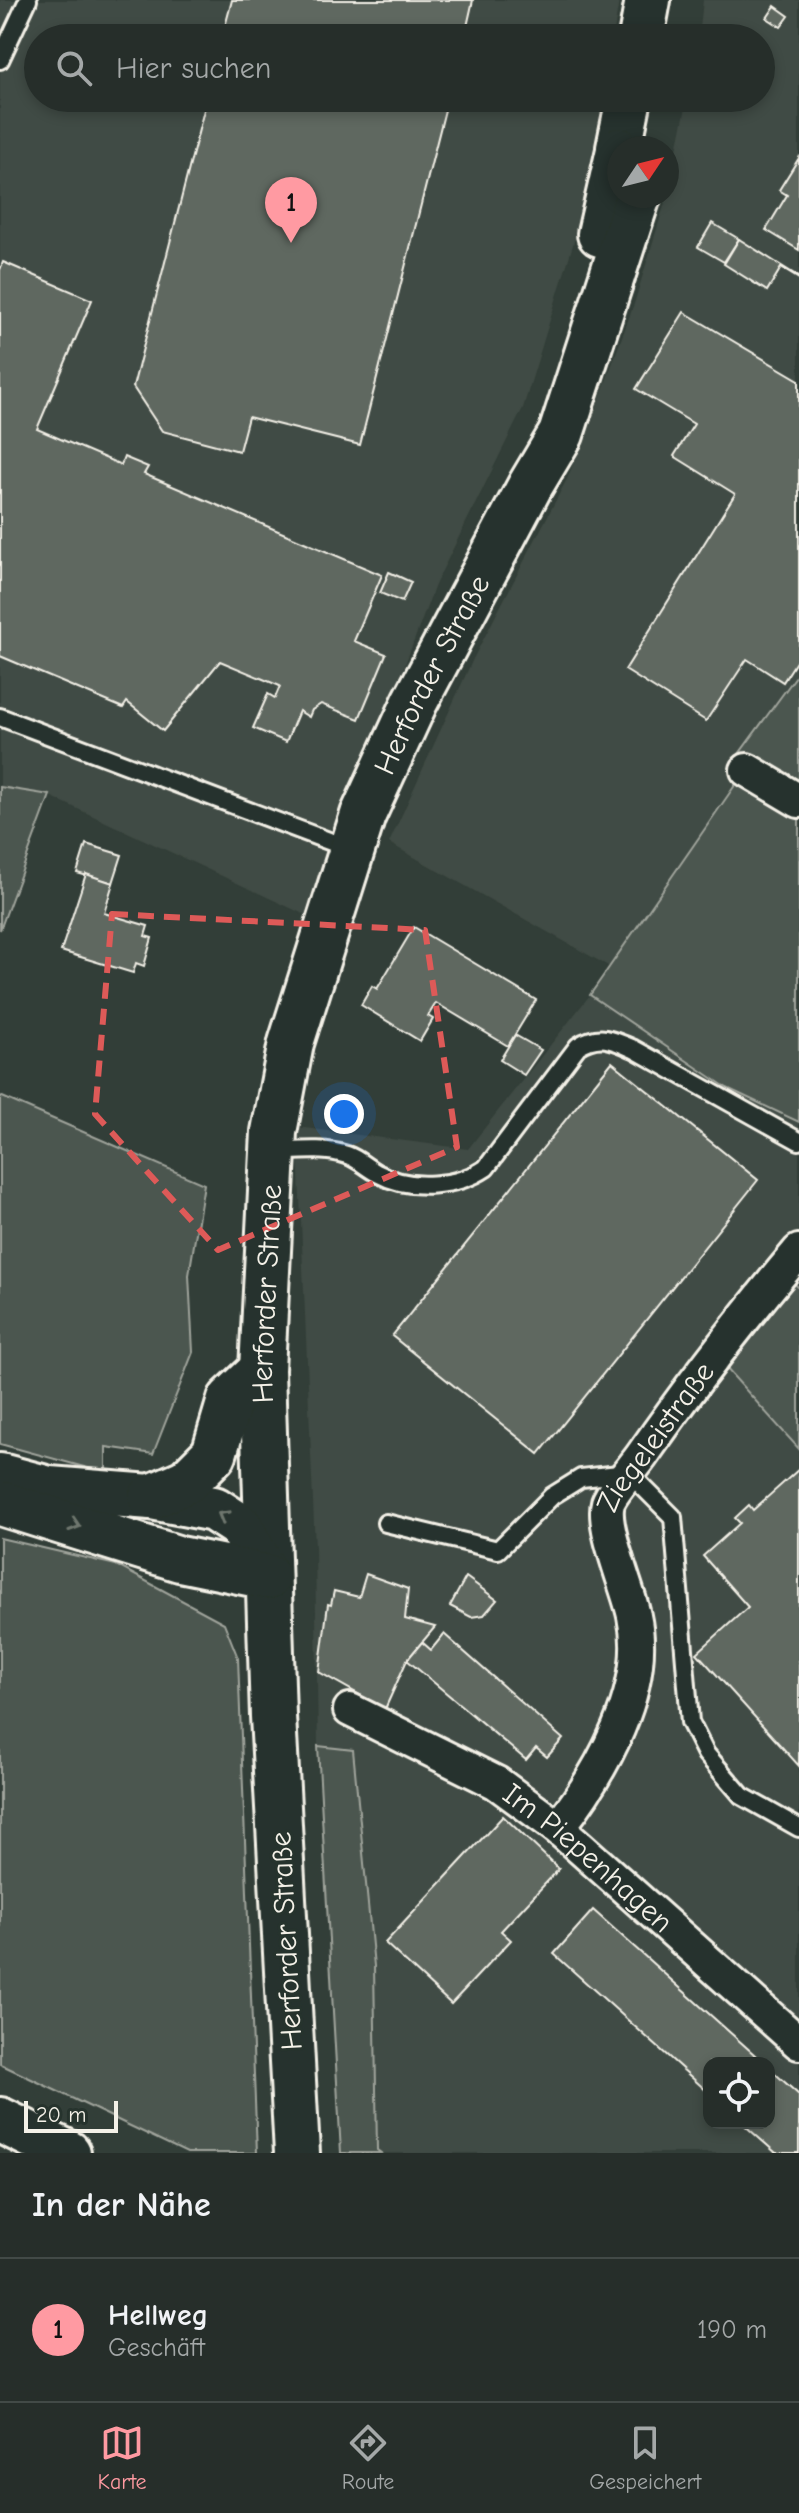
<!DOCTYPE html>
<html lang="de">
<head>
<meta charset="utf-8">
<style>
  :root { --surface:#262e2a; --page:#2e3632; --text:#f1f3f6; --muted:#a4a8a8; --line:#424a47; --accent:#ff9aa2 }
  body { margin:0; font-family:"Comic Neue",sans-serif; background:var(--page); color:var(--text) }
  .controls { position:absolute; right:24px; bottom:24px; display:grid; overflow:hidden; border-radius:16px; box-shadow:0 4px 12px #0003 }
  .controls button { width:72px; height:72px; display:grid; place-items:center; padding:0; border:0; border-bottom:2px solid var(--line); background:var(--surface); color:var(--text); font:40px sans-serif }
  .compass { position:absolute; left:607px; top:136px; width:72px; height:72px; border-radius:50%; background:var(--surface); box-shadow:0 4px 12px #0003; rotate:55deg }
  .scale { position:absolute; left:24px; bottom:20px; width:94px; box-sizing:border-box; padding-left:8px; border:4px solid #f4f1e8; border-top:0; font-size:22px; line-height:28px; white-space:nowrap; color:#f4f1e8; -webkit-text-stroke:6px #26332d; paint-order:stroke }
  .you { position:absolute; left:344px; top:1114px; width:28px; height:28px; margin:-20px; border:6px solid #fff; border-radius:50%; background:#1a73e8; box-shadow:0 0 0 12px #1a73e833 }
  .badge { display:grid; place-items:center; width:52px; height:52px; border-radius:50%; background:var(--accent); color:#111; font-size:26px; font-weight:700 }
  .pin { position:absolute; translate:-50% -66px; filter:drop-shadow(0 2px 4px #0008) }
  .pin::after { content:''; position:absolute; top:42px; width:28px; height:24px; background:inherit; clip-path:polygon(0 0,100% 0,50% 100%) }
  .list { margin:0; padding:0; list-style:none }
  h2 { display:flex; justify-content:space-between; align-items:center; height:104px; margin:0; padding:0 32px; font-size:34px }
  h2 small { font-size:26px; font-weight:400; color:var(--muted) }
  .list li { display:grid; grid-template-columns:52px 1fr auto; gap:24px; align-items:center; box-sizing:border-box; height:144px; padding:0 32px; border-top:2px solid var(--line) }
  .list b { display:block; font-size:30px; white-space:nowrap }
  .list p { margin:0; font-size:26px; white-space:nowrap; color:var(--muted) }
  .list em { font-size:26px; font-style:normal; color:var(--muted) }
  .icon { flex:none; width:44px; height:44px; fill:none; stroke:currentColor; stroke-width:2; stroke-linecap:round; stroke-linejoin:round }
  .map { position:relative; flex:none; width:799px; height:2153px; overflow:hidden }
  .search { position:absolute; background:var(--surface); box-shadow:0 4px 12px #0003; left:24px; right:24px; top:24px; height:88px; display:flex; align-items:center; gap:20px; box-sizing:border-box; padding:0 28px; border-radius:44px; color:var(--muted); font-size:30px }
  .sheet { height:248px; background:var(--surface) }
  nav { display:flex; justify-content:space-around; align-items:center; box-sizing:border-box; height:112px; border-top:2px solid var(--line); background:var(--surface); font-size:22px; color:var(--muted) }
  nav a { display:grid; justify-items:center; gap:4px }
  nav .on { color:var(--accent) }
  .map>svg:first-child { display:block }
</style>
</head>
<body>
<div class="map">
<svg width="799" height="2153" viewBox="0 0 799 2153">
  <rect width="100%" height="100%" fill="#323e38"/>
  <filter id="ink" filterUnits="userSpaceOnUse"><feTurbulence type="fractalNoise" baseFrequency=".0125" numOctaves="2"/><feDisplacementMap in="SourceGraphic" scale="16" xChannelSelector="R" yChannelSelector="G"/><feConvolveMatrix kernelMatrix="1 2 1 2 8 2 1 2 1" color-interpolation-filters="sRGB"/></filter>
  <g filter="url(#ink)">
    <g fill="#404b44" fill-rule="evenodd">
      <polygon points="0,0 619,0 613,38 38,38 38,98 603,98 579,225 523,408 435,585 310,917 50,796 0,787"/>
      <polygon points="703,0 799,0 799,672 740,754 799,789 739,778 610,967 389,843 473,659 567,479 594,414 634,304 667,196 688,98 761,98 761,38 699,38"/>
      <path d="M590 995 727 1088 799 1122V1279L725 1367 799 1449V2153H381L377 2151 374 1966 353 1751 318 1746 315 1548 297 1127 468 1149ZM709 2063H769V2123H709Z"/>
    </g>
    <g fill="#4c564f" stroke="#a0a49c" stroke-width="2">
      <polygon points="799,672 799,789 739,754"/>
      <polygon points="740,778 799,816 799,1122 727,1088 590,995"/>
      <polygon points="0,787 50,795 0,930"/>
      <polygon points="0,1096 204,1184 189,1275 193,1352 153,1454 106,1447 106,1473 0,1444"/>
      <polygon points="795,1284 799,1288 799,1449 725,1367"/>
      <polygon points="0,1538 116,1565 224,1623 238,1658 257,2153 187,2153 0,2064"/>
      <polygon points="318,1746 353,1750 374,1966 377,2150 381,2153 341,2153"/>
    </g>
    <g fill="#5f6861" stroke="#f4f1e8" stroke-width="2">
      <polygon points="232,0 473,0 466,31 471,38 222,38"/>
      <polygon points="775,6 789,16 781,27 767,18"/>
      <polygon points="207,98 448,98 360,445 248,417 239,451 162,431 133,387"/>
      <polygon points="799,158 799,250 766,230 787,195 779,190"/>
      <polygon points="712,223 739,239 724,262 698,247"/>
      <polygon points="739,239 799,277 799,279 781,268 767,291 724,264"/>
      <polygon points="3,262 92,300 37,429 121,465 124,457 148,467 144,474 382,575 354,641 386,654 359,719 321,704 312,710 309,717 299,711 286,742 253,728 268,694 275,698 280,686 220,661 163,731 127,702 123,708 0,656 0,270"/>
      <polygon points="684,312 799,380 799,657 783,682 747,659 706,721 625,670 735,494 674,456 694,424 636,389"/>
      <polygon points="389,572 411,582 402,602 380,593"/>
      <polygon points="86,844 122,855 113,883 77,873"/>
      <polygon points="86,874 113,883 104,913 148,926 145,936 152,938 144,966 136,963 133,973 61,951"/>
      <polygon points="414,927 536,1000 508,1046 436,1003 428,1016 433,1019 420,1041 361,1005 372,986 377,989"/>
      <polygon points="515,1035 541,1050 524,1075 500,1060"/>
      <polygon points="612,1062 758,1180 539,1454 392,1336"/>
      <polygon points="799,1469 799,1766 697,1653 748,1607 703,1556 740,1523 735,1518 749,1505 753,1510"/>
      <polygon points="366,1574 408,1589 405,1619 435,1627 407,1660 385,1709 319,1672 328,1604 331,1605 334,1591 359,1597"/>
      <polygon points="466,1577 497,1600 484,1615 471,1617 450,1606"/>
      <polygon points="444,1634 563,1739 547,1757 536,1748 526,1760 407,1660 422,1642 431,1650"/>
      <polygon points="503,1816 559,1869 501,1931 511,1940 451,2004 385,1943"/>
      <polygon points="593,1910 764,2063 709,2063 709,2093 554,1954"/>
      <polygon points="769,2068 799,2095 799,2153 776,2153 742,2123 769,2123"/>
    </g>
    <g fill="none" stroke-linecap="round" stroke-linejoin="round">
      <g stroke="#f4f1e8" stroke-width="22">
        <g id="lane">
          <polyline points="0,60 28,0"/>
          <polyline points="0,717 350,849"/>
          <path d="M273 1152C297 1151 324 1147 347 1155 359 1159 368 1169 379 1174 410 1191 458 1187 486 1168L578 1046C599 1033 612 1039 634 1049L799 1141"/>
          <polyline points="386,1523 498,1550 552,1496 581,1478 629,1473 673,1517 690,1722 706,1754 742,1796 799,1828"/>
        </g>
      </g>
      <g stroke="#f4f1e8" stroke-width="38">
        <g id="street">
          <polyline points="747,770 799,801"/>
          <path id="s1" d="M350 1710 497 1783 558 1828 799 2043"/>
          <path id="s2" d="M558 1828C601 1773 650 1689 634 1616 629 1590 601 1527 608 1503 612 1491 635 1466 643 1454 693 1382 743 1318 799 1251"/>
        </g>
      </g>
      <g stroke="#f4f1e8" stroke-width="50">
        <g id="secondary">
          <polyline points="641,38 648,0"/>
          <polyline points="619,148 629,98"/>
          <polyline points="600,234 619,150"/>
          <path id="s3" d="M297 2153 273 1716 262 1370 274 1132 291 1043 363 815 415 702 530 486 561 434 638 196"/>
        </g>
      </g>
      <g stroke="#f4f1e8" stroke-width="50">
        <g id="highway">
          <polyline points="0,1476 49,1489 151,1497 214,1509 240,1526 268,1577"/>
          <polyline points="151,1497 187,1481 214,1454 230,1400 262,1370"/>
          <polyline points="4,1504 180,1559 268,1577"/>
          <polyline points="0,2120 68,2153"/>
        </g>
      </g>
      <use href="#lane" stroke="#26332d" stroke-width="16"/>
      <use href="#street" stroke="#26332d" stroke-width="32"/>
      <use href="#secondary" stroke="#26332d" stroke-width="44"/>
      <use href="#highway" stroke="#26332d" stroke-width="44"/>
    </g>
    <defs><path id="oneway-chevron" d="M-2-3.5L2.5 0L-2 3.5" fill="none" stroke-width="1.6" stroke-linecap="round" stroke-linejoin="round" transform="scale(2)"/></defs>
    <g stroke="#6e766e">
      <use href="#oneway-chevron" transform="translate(223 1516) rotate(-150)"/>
      <use href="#oneway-chevron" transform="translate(75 1525) rotate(18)"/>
    </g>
  </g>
  <path fill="none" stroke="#de5a58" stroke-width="6" stroke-dasharray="16 10" stroke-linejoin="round" d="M112 914 425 930 457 1147 218 1250 95 1114Z"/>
  <g text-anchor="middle" stroke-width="6" stroke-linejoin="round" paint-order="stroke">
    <g font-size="30" fill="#f4f1e8" stroke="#26332d">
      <text dy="10" stroke="none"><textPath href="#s3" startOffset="1508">Herforder Straße</textPath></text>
      <text dy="10" stroke="none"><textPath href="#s3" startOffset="860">Herforder Straße</textPath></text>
      <text dy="10" stroke="none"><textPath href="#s2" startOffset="430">Ziegeleistraße</textPath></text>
      <text dy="10" stroke="none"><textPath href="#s1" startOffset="282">Im Piepenhagen</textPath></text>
      <text transform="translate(286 1941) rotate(-93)" y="10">Herforder Straße</text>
    </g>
  </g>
</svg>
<div class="controls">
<button><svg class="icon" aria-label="locate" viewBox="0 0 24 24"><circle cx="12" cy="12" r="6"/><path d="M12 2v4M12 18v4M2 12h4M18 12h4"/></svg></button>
</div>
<svg class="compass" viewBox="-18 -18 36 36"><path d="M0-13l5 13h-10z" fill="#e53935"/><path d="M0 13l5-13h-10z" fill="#a4a8a8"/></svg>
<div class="scale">20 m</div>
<div class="you"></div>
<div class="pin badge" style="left:291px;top:243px">1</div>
<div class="search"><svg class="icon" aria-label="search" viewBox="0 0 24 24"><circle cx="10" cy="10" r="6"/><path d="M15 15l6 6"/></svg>Hier suchen</div>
</div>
<section class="sheet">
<h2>In der Nähe<small></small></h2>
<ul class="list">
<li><span class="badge">1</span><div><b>Hellweg</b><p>Geschäft</p></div><em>190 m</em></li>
</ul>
</section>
<nav>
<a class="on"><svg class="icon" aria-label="map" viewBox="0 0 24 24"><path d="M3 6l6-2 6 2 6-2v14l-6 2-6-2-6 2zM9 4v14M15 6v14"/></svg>Karte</a>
<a><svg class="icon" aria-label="directions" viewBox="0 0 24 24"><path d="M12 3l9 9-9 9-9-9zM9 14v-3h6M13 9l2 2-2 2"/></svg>Route</a>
<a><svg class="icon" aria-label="saved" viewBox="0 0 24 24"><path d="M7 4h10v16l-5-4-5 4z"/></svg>Gespeichert</a>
</nav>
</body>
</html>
